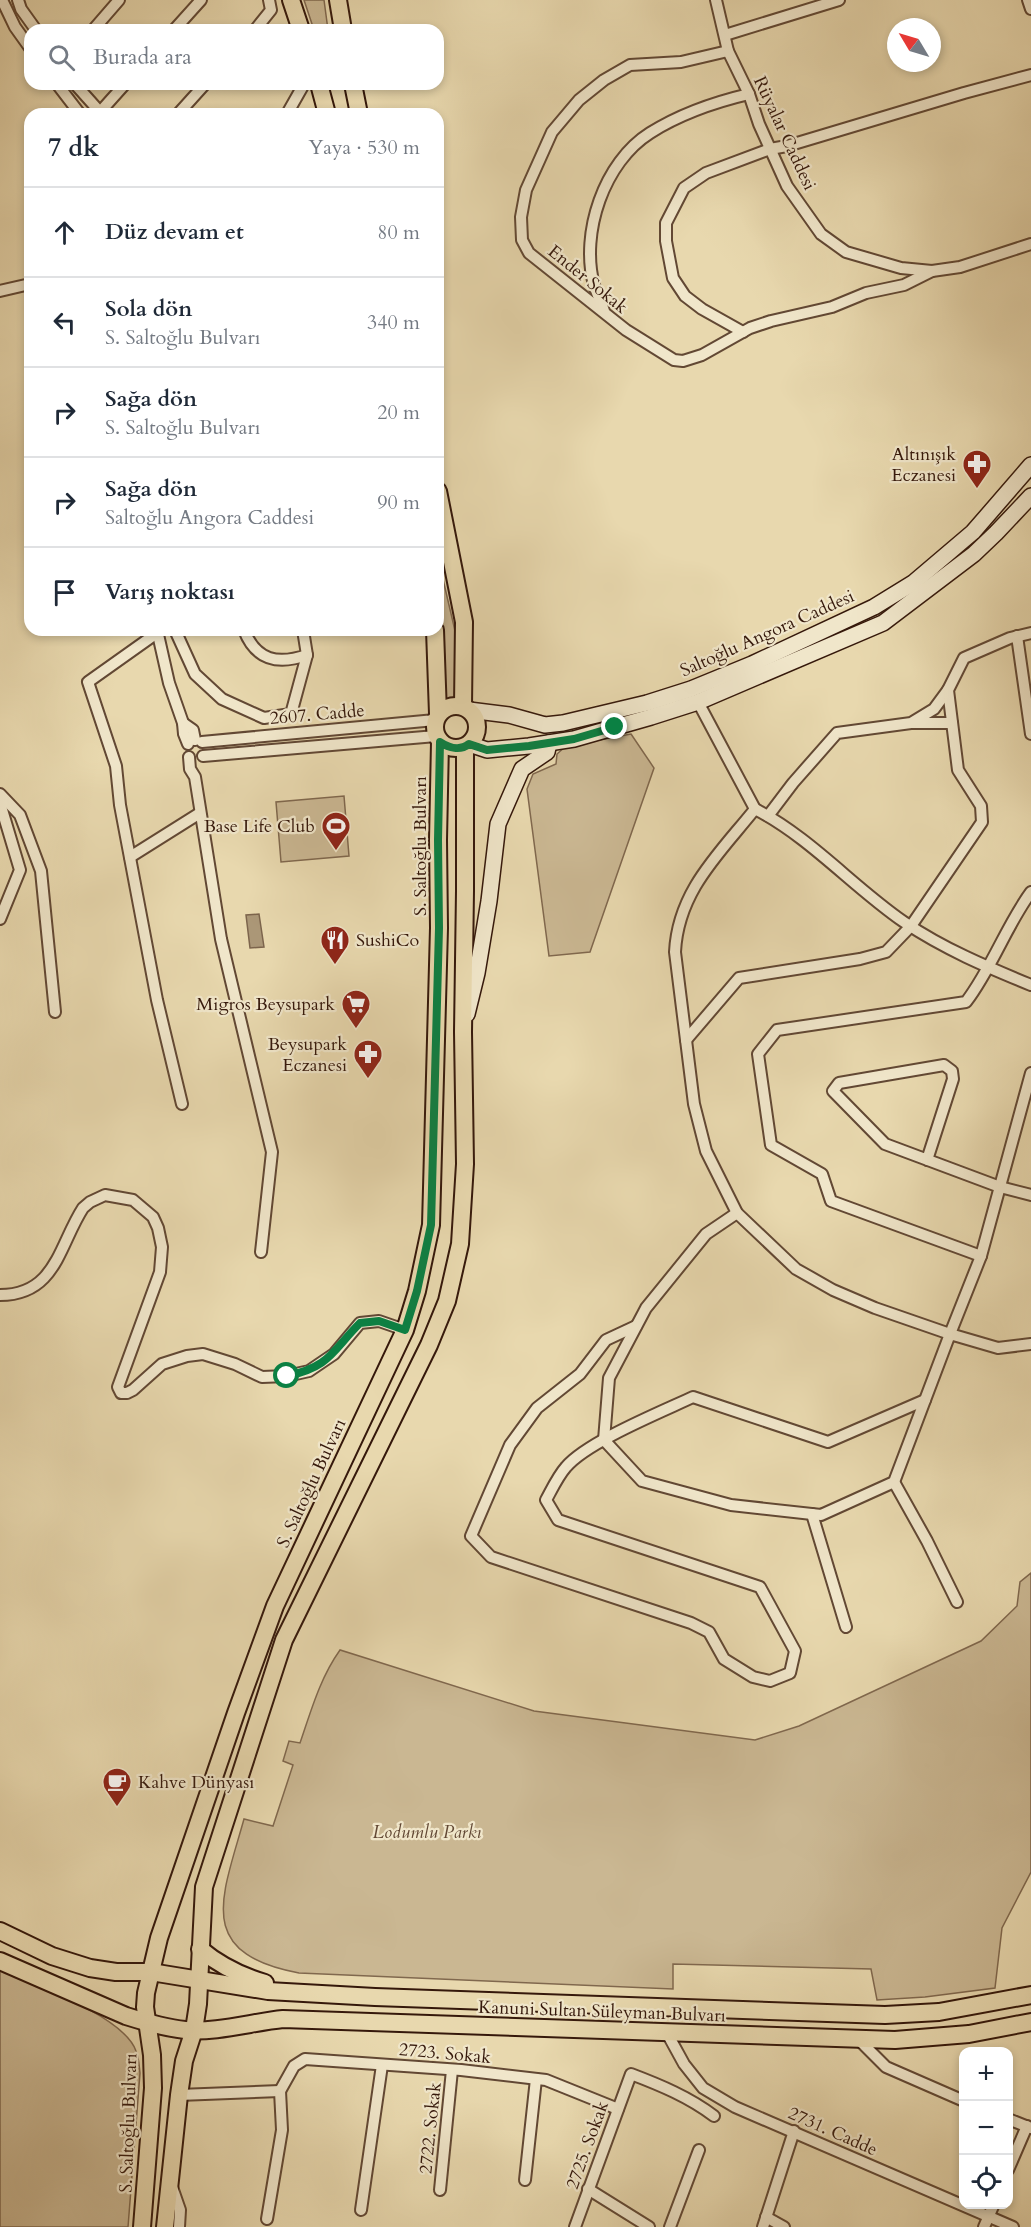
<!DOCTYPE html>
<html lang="tr">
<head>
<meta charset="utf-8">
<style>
  :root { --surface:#fff; --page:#f6f6f7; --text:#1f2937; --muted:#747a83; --line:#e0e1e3 }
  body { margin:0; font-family:Cardo,serif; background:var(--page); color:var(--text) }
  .controls { position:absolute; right:18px; bottom:18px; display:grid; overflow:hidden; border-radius:12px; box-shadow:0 3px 9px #0003 }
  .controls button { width:54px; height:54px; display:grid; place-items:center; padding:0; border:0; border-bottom:2px solid var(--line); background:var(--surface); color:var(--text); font:30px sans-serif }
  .compass { position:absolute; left:887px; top:18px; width:54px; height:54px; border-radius:50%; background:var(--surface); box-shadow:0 3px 9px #0003; rotate:308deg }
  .stop { position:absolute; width:18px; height:18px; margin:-14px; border:4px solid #0b8043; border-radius:50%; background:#fff }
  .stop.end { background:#0b8043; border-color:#fff; box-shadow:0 2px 6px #0008 }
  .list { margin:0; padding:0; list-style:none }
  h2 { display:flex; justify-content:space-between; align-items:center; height:78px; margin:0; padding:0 24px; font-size:26px }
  h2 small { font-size:20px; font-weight:400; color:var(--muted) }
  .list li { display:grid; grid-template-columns:39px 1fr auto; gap:18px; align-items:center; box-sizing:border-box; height:90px; padding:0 24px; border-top:2px solid var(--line) }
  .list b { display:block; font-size:22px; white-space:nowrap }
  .list p { margin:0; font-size:20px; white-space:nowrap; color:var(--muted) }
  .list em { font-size:20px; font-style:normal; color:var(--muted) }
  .icon { flex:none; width:33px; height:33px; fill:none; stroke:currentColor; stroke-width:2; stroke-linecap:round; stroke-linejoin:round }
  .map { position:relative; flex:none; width:1031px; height:2227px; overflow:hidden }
  .search { position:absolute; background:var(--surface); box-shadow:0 3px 9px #0003; left:24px; top:24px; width:420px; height:66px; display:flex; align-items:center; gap:15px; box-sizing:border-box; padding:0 21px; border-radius:18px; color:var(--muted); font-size:22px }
  .panel { position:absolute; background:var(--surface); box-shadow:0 3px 9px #0003; left:24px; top:108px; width:420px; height:528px; border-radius:18px }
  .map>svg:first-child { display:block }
</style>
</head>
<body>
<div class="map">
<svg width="1031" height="2227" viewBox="0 0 1031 2227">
  <rect width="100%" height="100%" fill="#e8d8ae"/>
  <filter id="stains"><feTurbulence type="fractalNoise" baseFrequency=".00333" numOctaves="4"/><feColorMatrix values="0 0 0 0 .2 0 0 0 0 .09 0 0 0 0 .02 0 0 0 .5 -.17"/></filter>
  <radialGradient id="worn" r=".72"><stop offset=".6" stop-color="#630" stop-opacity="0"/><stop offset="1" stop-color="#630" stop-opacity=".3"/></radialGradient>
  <g fill="#cab792" stroke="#80684e" stroke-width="1.5">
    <polygon points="304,0 324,0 328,30 314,30"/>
    <polygon points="438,558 456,635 467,699 444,700 445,659 438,592"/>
    <polygon points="631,734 654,768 590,952 549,956 527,789 533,774 556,764 557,754 566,746"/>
    <polygon points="344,796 349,856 281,862 276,802"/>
    <path d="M1031 1573V1872L1002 1928 995 1988 925 1997 877 2000 871 1969 673 1964V1989L299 1973C194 1953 222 1898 244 1819L273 1826 293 1765 283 1761 289 1741 300 1743C311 1711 320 1678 340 1650L534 1711 755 1740 799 1726 981 1641 1017 1606 1020 1582Z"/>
    <path d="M0 1970C34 1985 124 2016 136 2051 139 2057 139 2066 140 2073L128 2227H0Z"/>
  </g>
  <polygon fill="#ab9777" stroke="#7c644c" stroke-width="1.5" points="259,914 264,947 250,948 246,915"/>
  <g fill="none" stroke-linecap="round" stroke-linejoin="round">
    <g stroke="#624834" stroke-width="14">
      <g id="street">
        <polyline points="2,0 15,27 30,48"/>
        <polyline points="18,0 21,9 36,30"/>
        <polyline points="716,0 728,51 749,94 759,124 787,186 821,234 846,252 901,268 932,271 960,267 1031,244"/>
        <polyline points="1028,0 1031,9"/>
        <polyline points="93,30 119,0"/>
        <polyline points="174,30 201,0"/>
        <polyline points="255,30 271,10 269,0"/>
        <polyline points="725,35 839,0"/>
        <polyline points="728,51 681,62 630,65 604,80 579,100 552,132 526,190 521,217 522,240 529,253 626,330 674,360 683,361 702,355 750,328 771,321 832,307 866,293 904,285 932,271"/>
        <polyline points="57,84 80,114"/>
        <polyline points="75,84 100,112 125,84"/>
        <polyline points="178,114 205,84"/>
        <polyline points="287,114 304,84"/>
        <polyline points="0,291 30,284"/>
        <path d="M604 311C601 302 597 294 594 285 580 233 604 162 650 133 680 114 715 102 749 94"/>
        <polyline points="743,332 702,309 685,296 673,278 666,241 666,223 684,188 706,173 770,149 787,146 964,93 1031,75"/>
        <polyline points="157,630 169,683 183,723 184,734 188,744"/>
        <polyline points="175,630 195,674 222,699 264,718 291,714 307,655"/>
        <path d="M244 630C256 661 278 665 307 655L303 630"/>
        <polyline points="157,633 88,682 116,766 120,805 157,1000 182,1104"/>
        <polyline points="1017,636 1031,734"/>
        <path d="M698 702 755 809C719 854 678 891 675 952L694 1104 706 1151 737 1213 796 1269 833 1290 875 1308 950 1334 981 1256 1031 1073"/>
        <polyline points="183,723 193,730 195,740"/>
        <polyline points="912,723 952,723"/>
        <polyline points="202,742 435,720"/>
        <polyline points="203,756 436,736"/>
        <polyline points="189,757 190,769 195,777 221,939 272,1152 261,1252"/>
        <polyline points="0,794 20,815 41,871 55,1012"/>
        <polyline points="0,803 20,870 0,919"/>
        <path d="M755 809C811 838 853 887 904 922 944 949 987 967 1031 985"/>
        <polyline points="768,816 793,783 837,733 911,723 934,709 948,690"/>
        <polyline points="130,857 200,813"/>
        <polyline points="686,1040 739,978 860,959 886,952 911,926 982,822 981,806 958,770 948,690 964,658 1010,638 1031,633"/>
        <polyline points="927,1160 953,1079 952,1071 944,1065 839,1083 833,1091 885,1144 1000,1187 1031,1195"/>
        <polyline points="737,1213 706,1234 646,1308 609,1378 604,1440 642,1481 731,1505 821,1515 894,1482 950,1334 998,1348 1031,1344"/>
        <path d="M981 1256 831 1201 822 1174 771 1145 758 1054 777 1030 966 1002C992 968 1006 926 1031 892"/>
        <path d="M0 1295C56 1295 59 1245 83 1208L90 1202 105 1195 133 1200 153 1217 158 1228 162 1247 160 1272 118 1387 121 1393H127L133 1390 162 1364 187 1356 203 1354 235 1364 262 1377 287 1376 309 1371 334 1354 360 1323 379 1321 405 1330"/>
        <path d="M636 1326 606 1340 580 1374 537 1408 510 1445 471 1536 491 1557 691 1623 709 1632 724 1659 753 1677 770 1681 790 1673 795 1651 760 1587 558 1520 546 1500C552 1489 558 1476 566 1467 587 1442 661 1412 693 1397L828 1442 925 1400"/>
        <polyline points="894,1482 927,1541 957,1602"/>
        <polyline points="812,1514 846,1627"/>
        <polyline points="667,2033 684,2064 703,2088 735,2107 1013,2227"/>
        <polyline points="859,2040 886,2067 964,2101"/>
        <polyline points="280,2091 294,2066 305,2059 461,2070 546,2080 618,2109"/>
        <polyline points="179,2095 280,2091"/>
        <polyline points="1008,2119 1031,2128"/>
        <polyline points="1008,2170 1027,2126"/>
        <polyline points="525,2180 536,2079"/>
        <polyline points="172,2187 180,2210 179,2227"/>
        <polyline points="588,2189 649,2227"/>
        <polyline points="440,2190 452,2070"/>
        <polyline points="361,2210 382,2065"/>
        <polyline points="766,2217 784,2227"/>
        <polyline points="267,2219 282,2130 280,2091"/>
        <path d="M575 2227 631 2074C660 2085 689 2097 714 2116"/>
        <polyline points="670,2227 699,2150"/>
        <polyline points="763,2227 794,2131"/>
        <polyline points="984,2227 994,2204"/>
      </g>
    </g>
    <g stroke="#35180b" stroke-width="18">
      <g id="secondary">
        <polyline points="469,710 509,715 545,725 563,723 647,703 691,689 752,664 874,607 913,583 973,532 1031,465"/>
        <polyline points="469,744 487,750 529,746 574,739 651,717 698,702 883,623 974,554 996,533 1031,496"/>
        <polyline points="467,1014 477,973 489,901 498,824 522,769 547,752 549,743"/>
      </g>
    </g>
    <g stroke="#35180b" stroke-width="20">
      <g id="primary">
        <polyline points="291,0 301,30"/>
        <polyline points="338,0 343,30"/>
        <polyline points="319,84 327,114"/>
        <polyline points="353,84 359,114"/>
        <polyline points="438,491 464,622 463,706"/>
        <polyline points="435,630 438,714"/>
        <circle cx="456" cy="727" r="21"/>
        <polyline points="0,1931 52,1956 90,1968 116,1972 151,1972 268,1991 375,1997 885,2015 939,2012 1031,1995"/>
        <path d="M200 1949C219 1965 241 1976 265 1983"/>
        <path d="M0 1961 126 2016C145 2022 165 2028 185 2030 215 2033 253 2022 283 2019L895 2040 969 2034 1031 2022"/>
        <polyline points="142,2227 153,2088 152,2055 145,2007 146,1993 159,1938 236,1713 275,1606 405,1330 417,1291 431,1225 439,928 438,840 440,742"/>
        <polyline points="165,2227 179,2095 184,2061 194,2030 198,2004 204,1887 284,1640 429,1345 447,1301 460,1244 465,1164 463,1032 465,891 465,747"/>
      </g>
    </g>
    <use href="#street" stroke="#f0e6ca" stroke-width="10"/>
    <use href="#secondary" stroke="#f0e6ca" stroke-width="15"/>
    <use href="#primary" stroke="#e8d8ae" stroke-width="16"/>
  </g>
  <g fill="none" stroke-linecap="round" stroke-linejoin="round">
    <path stroke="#0b8043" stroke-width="8" d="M287 1376C330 1367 332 1351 360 1323L379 1321 405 1330 417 1291 431 1225 439 928 438 840 440 742C449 748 460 751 469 744L487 750 529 746 574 739 615 727"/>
  </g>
  <defs>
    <g id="pharmacy-pin" transform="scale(1.5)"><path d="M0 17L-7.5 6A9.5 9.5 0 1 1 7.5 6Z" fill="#8f2418" stroke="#f0e6ca"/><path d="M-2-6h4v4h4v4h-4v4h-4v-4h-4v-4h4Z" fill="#fff"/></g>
    <g id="stadium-pin" transform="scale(1.5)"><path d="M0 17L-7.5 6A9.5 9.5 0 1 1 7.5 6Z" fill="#8f2418" stroke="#f0e6ca"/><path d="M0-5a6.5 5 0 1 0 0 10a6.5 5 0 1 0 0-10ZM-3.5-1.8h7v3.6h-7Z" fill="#fff"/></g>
    <g id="restaurant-pin" transform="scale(1.5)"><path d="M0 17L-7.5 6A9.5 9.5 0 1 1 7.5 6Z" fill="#8f2418" stroke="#f0e6ca"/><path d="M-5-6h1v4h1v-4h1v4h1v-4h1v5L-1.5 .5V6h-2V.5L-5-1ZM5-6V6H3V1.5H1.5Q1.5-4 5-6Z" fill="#fff"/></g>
    <g id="supermarket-pin" transform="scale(1.5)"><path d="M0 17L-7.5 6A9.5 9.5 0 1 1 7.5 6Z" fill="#8f2418" stroke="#f0e6ca"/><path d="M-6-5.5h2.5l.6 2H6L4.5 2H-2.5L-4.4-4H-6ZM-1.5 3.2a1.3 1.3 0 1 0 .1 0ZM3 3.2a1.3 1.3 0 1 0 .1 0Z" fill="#fff"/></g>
    <g id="cafe-pin" transform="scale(1.5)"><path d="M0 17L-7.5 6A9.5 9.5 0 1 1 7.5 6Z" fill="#8f2418" stroke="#f0e6ca"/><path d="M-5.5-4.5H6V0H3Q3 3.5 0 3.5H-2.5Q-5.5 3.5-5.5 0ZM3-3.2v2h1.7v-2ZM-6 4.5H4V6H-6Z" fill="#fff"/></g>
  </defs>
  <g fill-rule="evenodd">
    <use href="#pharmacy-pin" x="977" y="464"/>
    <use href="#stadium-pin" x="336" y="826"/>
    <use href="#restaurant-pin" x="335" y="940"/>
    <use href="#supermarket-pin" x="356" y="1004"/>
    <use href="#pharmacy-pin" x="368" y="1054"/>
    <use href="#cafe-pin" x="117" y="1782"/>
  </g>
  <g text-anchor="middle" stroke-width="4.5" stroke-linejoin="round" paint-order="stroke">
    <g font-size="18" fill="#35180b" stroke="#f0e6ca">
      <text transform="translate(785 133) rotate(65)" y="6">Rüyalar Caddesi</text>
      <text transform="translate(588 279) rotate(39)" y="6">Ender Sokak</text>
      <text transform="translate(767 633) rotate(-24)" y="6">Saltoğlu Angora Caddesi</text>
      <text transform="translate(317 714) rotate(-5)" y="6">2607. Cadde</text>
      <text transform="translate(420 846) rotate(-90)" y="6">S. Saltoğlu Bulvarı</text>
      <text transform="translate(311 1483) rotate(-65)" y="6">S. Saltoğlu Bulvarı</text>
      <text transform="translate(602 2011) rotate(2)" y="6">Kanuni Sultan Süleyman Bulvarı</text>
      <text transform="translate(445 2053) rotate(5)" y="6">2723. Sokak</text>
      <text transform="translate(128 2123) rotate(-88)" y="6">S. Saltoğlu Bulvarı</text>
      <text transform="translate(430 2128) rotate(-84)" y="6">2722. Sokak</text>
      <text transform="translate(833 2131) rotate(24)" y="6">2731. Cadde</text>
      <text transform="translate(587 2145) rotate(-70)" y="6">2725. Sokak</text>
    </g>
    <g font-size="18" fill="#35180b" stroke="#f0e6ca" text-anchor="end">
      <text x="956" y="460">Altınışık<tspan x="956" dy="21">Eczanesi</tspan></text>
      <text x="315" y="832">Base Life Club</text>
      <text x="356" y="946" text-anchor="start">SushiCo</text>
      <text x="335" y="1010">Migros Beysupark</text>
      <text x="347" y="1050">Beysupark<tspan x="347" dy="21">Eczanesi</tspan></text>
      <text x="138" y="1788" text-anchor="start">Kahve Dünyası</text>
    </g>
    <g font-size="18" font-style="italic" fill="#624834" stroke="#f0e6ca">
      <text x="427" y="1838">Lodumlu Parkı</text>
    </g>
  </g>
  <rect width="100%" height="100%" filter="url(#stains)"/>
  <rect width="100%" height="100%" fill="url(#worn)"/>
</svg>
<div class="controls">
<button>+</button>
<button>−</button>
<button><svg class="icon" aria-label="locate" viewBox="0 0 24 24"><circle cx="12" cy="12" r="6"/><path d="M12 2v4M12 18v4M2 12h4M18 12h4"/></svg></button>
</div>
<svg class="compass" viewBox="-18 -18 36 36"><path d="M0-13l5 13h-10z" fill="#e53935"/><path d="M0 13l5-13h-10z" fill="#747a83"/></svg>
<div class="stop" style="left:287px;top:1376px"></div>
<div class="stop end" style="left:615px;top:727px"></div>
<div class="search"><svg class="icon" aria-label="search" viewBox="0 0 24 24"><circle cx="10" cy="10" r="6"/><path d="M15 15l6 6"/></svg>Burada ara</div>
<section class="panel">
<h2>7 dk<small>Yaya · 530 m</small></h2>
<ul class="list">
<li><svg class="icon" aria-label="ahead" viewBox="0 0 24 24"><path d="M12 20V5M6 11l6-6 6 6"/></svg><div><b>Düz devam et</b></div><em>80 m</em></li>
<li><svg class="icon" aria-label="left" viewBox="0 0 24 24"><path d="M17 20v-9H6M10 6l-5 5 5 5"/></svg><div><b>Sola dön</b><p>S. Saltoğlu Bulvarı</p></div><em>340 m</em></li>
<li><svg class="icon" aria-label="right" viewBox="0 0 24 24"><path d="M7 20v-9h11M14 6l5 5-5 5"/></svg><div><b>Sağa dön</b><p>S. Saltoğlu Bulvarı</p></div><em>20 m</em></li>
<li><svg class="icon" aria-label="right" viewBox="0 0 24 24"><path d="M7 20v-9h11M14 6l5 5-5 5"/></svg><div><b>Sağa dön</b><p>Saltoğlu Angora Caddesi</p></div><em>90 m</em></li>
<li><svg class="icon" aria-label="arrive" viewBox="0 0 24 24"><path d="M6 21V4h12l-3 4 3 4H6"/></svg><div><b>Varış noktası</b></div></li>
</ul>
</section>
</div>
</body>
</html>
